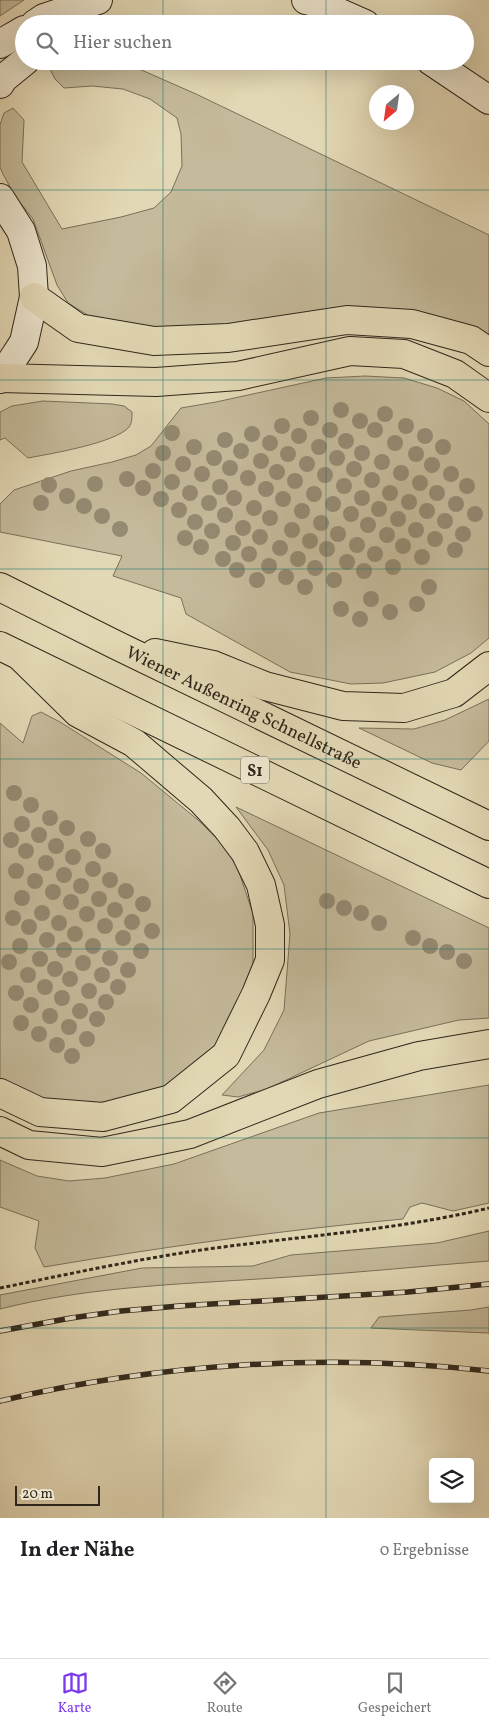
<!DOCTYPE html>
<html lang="de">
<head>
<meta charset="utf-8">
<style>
  :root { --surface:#fff; --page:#f2f2f2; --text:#202124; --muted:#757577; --line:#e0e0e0; --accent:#7c3aed }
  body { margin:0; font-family:Vollkorn,serif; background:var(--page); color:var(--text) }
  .controls { position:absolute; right:15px; bottom:15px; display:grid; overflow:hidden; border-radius:5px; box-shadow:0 5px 20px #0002 }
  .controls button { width:45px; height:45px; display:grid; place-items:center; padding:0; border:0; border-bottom:1px solid var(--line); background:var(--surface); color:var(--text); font:25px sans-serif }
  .compass { position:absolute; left:369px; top:85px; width:45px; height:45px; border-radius:50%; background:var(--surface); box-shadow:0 5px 20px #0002; rotate:209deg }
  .scale { position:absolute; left:15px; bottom:12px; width:85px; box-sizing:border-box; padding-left:5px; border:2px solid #30261b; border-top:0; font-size:14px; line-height:18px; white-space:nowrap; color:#30261b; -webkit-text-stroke:4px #ede6cf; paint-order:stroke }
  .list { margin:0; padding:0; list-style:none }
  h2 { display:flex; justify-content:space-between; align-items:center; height:65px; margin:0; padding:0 20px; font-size:21px }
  h2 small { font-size:16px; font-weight:400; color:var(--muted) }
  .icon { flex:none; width:28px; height:28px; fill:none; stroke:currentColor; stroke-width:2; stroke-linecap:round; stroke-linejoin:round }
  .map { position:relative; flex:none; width:489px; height:1518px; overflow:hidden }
  .search { position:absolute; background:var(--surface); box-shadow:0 5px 20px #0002; left:15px; right:15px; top:15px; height:55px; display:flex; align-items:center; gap:12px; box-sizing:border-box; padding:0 18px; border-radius:28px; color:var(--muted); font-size:19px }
  .sheet { height:140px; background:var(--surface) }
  nav { display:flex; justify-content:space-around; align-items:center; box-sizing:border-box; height:70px; border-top:1px solid var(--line); background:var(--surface); font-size:14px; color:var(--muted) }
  nav a { display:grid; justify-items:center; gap:2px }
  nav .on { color:var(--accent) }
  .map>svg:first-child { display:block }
</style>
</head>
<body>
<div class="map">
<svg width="489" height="1518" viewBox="0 0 489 1518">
  <rect width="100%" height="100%" fill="#e3d8b5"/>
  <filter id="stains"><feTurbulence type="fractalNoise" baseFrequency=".004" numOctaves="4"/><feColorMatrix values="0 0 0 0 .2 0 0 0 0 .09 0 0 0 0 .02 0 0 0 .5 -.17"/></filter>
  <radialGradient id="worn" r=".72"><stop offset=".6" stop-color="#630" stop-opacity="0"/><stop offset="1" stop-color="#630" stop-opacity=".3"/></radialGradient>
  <g fill="#c5ba9b" stroke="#7a705b">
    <polygon points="0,0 24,0 0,16"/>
    <polygon points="63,61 121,61 196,94 489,235 489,342 477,334 188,332 94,319 68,303 57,285 33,219 15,196 3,174 0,167 0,125 4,113 13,108 24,120 22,162 62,229 121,217 154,208 171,192 182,166 181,134 177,118 150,99 123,89 92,86 64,88 55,79 50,69"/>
    <polygon points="365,376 404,378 437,388 464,401 489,424 489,638 471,653 435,672 383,683 351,684 290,672 186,614 181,598 113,576 122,556 0,532 0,504 14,490 71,471 112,462 136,455 151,446 181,408 216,402 326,378"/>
    <path d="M43 401 112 404 124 406 132 412C132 418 132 423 129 427 116 443 49 454 28 458L5 438 0 440V412L12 406Z"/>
    <polygon points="489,699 489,741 461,770 432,763 359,728 414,729 445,720"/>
    <polygon points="41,712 60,722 141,773 198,820 218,839 237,866 253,914 253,973 224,1038 207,1058 180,1080 147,1097 122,1105 53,1105 0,1081 0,723 23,743 32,716"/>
    <polygon points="236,807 489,928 489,1018 459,1020 369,1041 267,1089 238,1097 222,1095 264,1050 284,1010 290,934 284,885 268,850"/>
    <path d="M489 1085V1203L453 1211 422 1203 410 1207 403 1219C283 1230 163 1247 44 1267L35 1248 39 1221 0 1207V1160L37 1176 69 1181 105 1178 174 1164 319 1113Z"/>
    <path d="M489 1231V1261C422 1266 356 1273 289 1277 192 1284 95 1285 0 1309V1295L142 1268 253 1266 291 1255 437 1243Z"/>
    <polygon points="489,1307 489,1333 371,1328 379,1317 471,1310"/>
  </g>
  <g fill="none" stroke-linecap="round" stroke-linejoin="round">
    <g stroke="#30261b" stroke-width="30">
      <g id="secondary">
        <polyline points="306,0 315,2 365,24"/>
        <polyline points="35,24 44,18 98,0"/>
        <polyline points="0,44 24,30"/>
        <polyline points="431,61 489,100"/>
        <polyline points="0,84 3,79 25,61"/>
        <polyline points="0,198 21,231 32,266 34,297 24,342 0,379"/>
      </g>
    </g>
    <g stroke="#30261b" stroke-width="30">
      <g id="highway">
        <polyline points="34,297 78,328 154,341 228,338 347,320 412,324 471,340 489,352"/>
        <polyline points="1,378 156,382 238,376 350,351 404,354 455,374 489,398"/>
        <path id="s1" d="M0 587 116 645 489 826"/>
        <polyline points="0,646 489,884"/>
        <polyline points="155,653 213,665 265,686 343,706 404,708 454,693 489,666"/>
        <polyline points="0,1093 40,1112 103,1117 171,1099 226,1055 256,994 270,960 270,925 261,885 245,852 227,828 201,800 134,743 78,713 21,657"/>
        <polyline points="0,1131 29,1145 102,1152 190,1134 318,1084 419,1056 489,1044"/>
      </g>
    </g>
    <path stroke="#30261b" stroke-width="3" stroke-dasharray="4 2.5" stroke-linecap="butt" d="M0 1288C69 1274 138 1259 208 1249 302 1236 397 1230 489 1208"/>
    <use href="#secondary" stroke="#ede6cf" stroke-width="28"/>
    <use href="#highway" stroke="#e3d8b5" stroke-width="28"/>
    <g stroke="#30261b" stroke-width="5.5">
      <g id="rail">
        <polyline points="0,1331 71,1318 121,1311 179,1306 408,1292 489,1284"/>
        <path d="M0 1401C159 1363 327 1353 489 1371"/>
      </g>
    </g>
    <use href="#rail" stroke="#ede6cf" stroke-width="4" stroke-dasharray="11" stroke-linecap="butt"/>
  </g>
  <g fill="#958a72">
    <circle cx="341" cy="410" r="8"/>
    <circle cx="385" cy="414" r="8"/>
    <circle cx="311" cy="418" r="8"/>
    <circle cx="360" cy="421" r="8"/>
    <circle cx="282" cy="426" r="8"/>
    <circle cx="406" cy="426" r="8"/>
    <circle cx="330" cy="430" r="8"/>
    <circle cx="375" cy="430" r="8"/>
    <circle cx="172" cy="433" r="8"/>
    <circle cx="252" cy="434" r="8"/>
    <circle cx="299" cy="436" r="8"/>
    <circle cx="425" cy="436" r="8"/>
    <circle cx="225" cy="440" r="8"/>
    <circle cx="346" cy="441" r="8"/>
    <circle cx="270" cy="443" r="8"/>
    <circle cx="395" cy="443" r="8"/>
    <circle cx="194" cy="447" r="8"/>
    <circle cx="319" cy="447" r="8"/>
    <circle cx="443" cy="447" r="8"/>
    <circle cx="241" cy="451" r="8"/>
    <circle cx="163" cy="453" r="8"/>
    <circle cx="362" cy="453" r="8"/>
    <circle cx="288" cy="454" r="8"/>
    <circle cx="416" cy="454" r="8"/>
    <circle cx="214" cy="458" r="8"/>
    <circle cx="337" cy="458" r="8"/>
    <circle cx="261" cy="461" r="8"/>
    <circle cx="382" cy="462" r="8"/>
    <circle cx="183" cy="464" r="8"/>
    <circle cx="307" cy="464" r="8"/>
    <circle cx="432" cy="465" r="8"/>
    <circle cx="230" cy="468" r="8"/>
    <circle cx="354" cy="469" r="8"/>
    <circle cx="153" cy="471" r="8"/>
    <circle cx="277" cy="472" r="8"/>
    <circle cx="401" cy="473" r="8"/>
    <circle cx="202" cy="474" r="8"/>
    <circle cx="451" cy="474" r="8"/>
    <circle cx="325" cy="475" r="8"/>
    <circle cx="248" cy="478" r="8"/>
    <circle cx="127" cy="479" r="8"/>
    <circle cx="372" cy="480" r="8"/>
    <circle cx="295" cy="481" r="8"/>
    <circle cx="172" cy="482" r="8"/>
    <circle cx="420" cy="483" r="8"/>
    <circle cx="95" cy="484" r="8"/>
    <circle cx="49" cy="485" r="8"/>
    <circle cx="344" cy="486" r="8"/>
    <circle cx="467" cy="486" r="8"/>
    <circle cx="220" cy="487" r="8"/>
    <circle cx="143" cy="488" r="8"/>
    <circle cx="266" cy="489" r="8"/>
    <circle cx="190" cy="493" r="8"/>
    <circle cx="390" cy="493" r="8"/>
    <circle cx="437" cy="493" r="8"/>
    <circle cx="314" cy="494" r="8"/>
    <circle cx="67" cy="496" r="8"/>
    <circle cx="234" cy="498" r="8"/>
    <circle cx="362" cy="498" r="8"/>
    <circle cx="161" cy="499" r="8"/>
    <circle cx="283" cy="499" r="8"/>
    <circle cx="409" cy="502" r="8"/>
    <circle cx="41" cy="503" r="8"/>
    <circle cx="209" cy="503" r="8"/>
    <circle cx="333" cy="504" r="8"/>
    <circle cx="456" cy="504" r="8"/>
    <circle cx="84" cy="506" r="8"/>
    <circle cx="254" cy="508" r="8"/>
    <circle cx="379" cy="509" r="8"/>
    <circle cx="179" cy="510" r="8"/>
    <circle cx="302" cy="511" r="8"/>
    <circle cx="427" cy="511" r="8"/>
    <circle cx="351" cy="514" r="8"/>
    <circle cx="475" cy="514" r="8"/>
    <circle cx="225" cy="515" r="8"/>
    <circle cx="102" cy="516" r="8"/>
    <circle cx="270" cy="518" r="8"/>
    <circle cx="398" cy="519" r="8"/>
    <circle cx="445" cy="521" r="8"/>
    <circle cx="195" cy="522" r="8"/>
    <circle cx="321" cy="523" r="8"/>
    <circle cx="368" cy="525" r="8"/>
    <circle cx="243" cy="528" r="8"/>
    <circle cx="120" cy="529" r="8"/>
    <circle cx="292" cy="530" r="8"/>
    <circle cx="416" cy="530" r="8"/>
    <circle cx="212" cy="531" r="8"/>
    <circle cx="338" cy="534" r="8"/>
    <circle cx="463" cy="534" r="8"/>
    <circle cx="387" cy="535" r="8"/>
    <circle cx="260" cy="537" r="8"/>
    <circle cx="185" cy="538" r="8"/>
    <circle cx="435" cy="539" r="8"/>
    <circle cx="310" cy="541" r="8"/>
    <circle cx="233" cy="543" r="8"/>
    <circle cx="357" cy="545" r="8"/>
    <circle cx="403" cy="546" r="8"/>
    <circle cx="201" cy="547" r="8"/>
    <circle cx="280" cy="548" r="8"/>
    <circle cx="327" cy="549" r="8"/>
    <circle cx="455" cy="550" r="8"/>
    <circle cx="249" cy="554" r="8"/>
    <circle cx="375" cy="554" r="8"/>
    <circle cx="422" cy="557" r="8"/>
    <circle cx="223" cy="559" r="8"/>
    <circle cx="298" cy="559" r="8"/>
    <circle cx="347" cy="562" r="8"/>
    <circle cx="269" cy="566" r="8"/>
    <circle cx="393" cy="567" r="8"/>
    <circle cx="315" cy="568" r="8"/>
    <circle cx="237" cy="570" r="8"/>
    <circle cx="364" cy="571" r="8"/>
    <circle cx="286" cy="577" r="8"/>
    <circle cx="257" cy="580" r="8"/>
    <circle cx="334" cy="580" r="8"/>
    <circle cx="305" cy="587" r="8"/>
    <circle cx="429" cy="587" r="8"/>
    <circle cx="371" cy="599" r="8"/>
    <circle cx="417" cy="604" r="8"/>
    <circle cx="341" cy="609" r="8"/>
    <circle cx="390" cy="612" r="8"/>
    <circle cx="360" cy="619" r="8"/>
    <circle cx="14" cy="793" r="8"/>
    <circle cx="31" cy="805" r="8"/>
    <circle cx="50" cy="818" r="8"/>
    <circle cx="22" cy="824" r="8"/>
    <circle cx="67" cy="828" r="8"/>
    <circle cx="39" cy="835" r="8"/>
    <circle cx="88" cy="839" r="8"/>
    <circle cx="11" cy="840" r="8"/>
    <circle cx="56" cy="846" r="8"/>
    <circle cx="26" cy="851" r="8"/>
    <circle cx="103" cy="851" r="8"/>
    <circle cx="73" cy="857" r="8"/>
    <circle cx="46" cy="863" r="8"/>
    <circle cx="93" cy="869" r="8"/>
    <circle cx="16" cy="871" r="8"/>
    <circle cx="64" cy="875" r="8"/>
    <circle cx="110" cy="880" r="8"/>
    <circle cx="35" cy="881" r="8"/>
    <circle cx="81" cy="886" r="8"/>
    <circle cx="126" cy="891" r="8"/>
    <circle cx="53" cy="892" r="8"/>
    <circle cx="22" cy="898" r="8"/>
    <circle cx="99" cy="899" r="8"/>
    <circle cx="327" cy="901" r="8"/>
    <circle cx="71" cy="902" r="8"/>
    <circle cx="143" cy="904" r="8"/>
    <circle cx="344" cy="908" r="8"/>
    <circle cx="115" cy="910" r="8"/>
    <circle cx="42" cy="913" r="8"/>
    <circle cx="361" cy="913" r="8"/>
    <circle cx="87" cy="914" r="8"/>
    <circle cx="13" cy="918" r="8"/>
    <circle cx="132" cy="922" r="8"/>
    <circle cx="59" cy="923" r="8"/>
    <circle cx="379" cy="923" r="8"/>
    <circle cx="105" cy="926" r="8"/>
    <circle cx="29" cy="927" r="8"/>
    <circle cx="152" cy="931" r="8"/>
    <circle cx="75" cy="934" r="8"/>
    <circle cx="123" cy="938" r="8"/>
    <circle cx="413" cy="938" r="8"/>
    <circle cx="47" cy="940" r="8"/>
    <circle cx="20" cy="946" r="8"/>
    <circle cx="93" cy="946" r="8"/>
    <circle cx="430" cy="946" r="8"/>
    <circle cx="64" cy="950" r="8"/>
    <circle cx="141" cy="951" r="8"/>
    <circle cx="447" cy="952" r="8"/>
    <circle cx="110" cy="958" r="8"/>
    <circle cx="40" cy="959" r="8"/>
    <circle cx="464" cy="961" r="8"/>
    <circle cx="9" cy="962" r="8"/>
    <circle cx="83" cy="963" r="8"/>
    <circle cx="55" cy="969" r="8"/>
    <circle cx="128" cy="970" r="8"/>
    <circle cx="28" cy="975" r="8"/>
    <circle cx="102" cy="975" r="8"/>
    <circle cx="70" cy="979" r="8"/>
    <circle cx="45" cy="987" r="8"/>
    <circle cx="118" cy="987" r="8"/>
    <circle cx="89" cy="991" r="8"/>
    <circle cx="16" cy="993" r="8"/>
    <circle cx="62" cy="998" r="8"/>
    <circle cx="106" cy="1002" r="8"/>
    <circle cx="31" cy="1005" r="8"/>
    <circle cx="80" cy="1011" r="8"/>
    <circle cx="50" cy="1016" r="8"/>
    <circle cx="97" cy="1019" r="8"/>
    <circle cx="21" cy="1023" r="8"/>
    <circle cx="69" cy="1027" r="8"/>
    <circle cx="39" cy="1034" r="8"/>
    <circle cx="87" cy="1039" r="8"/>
    <circle cx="57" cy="1045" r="8"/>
    <circle cx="72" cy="1056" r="8"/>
  </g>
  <path fill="none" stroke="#0f766e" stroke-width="1" stroke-opacity="0.55" d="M163 0V24M326 0V24M163 61V1518M326 61V1518M0 190H489M0 380H489M0 569H489M0 759H489M0 949H489M0 1138H489M0 1328H489"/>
  <g text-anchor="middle" stroke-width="5" stroke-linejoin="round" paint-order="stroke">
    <rect fill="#ede6cf" stroke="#696051" stroke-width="1" x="241" y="756.5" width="28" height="27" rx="4"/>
    <g font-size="16" font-weight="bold" fill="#30261b">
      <text x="255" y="776">S1</text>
    </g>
    <g font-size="18" fill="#30261b" stroke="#ede6cf">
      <text dy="6" stroke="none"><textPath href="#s1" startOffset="272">Wiener Außenring Schnellstraße</textPath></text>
    </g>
  </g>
  <rect width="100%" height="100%" filter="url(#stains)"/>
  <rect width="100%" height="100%" fill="url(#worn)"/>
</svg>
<div class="controls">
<button><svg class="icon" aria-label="layers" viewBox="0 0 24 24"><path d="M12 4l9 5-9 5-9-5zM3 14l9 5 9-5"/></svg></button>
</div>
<svg class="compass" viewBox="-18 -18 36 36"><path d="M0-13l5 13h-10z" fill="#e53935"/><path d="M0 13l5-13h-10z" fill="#757577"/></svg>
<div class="scale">20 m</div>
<div class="search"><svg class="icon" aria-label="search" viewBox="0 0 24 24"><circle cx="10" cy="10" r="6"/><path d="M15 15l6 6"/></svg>Hier suchen</div>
</div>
<section class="sheet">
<h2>In der Nähe<small>0 Ergebnisse</small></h2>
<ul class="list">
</ul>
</section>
<nav>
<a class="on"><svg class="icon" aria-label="map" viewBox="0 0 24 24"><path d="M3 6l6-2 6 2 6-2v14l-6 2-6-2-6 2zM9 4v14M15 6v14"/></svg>Karte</a>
<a><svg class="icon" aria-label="directions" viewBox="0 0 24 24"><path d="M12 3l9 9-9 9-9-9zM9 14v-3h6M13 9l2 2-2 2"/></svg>Route</a>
<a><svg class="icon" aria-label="saved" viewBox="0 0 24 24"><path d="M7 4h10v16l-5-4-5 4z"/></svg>Gespeichert</a>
</nav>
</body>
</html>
